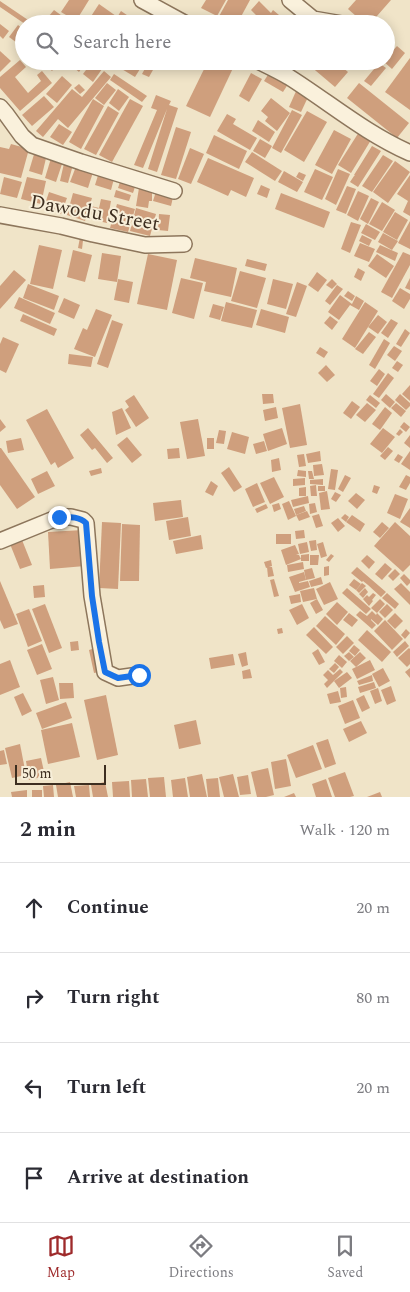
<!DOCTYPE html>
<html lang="en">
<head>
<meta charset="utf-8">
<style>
  :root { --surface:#fff; --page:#f7f7f7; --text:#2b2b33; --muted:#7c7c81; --line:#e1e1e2; --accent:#9e2a2b }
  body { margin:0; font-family:Spectral,serif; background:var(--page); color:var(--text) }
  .scale { position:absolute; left:15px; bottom:12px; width:91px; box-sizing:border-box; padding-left:5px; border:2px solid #3d2e20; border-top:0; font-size:14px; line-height:18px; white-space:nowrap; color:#3d2e20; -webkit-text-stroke:4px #f7eed8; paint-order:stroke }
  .stop { position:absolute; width:15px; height:15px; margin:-11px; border:4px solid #1a73e8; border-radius:50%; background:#fff }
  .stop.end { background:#1a73e8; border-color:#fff; box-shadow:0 1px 5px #0008 }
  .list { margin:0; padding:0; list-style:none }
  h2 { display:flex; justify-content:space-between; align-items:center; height:65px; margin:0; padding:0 20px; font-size:21px }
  h2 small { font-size:16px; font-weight:400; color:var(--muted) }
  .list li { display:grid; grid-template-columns:32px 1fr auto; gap:15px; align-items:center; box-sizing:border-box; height:90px; padding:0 20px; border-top:1px solid var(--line) }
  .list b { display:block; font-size:19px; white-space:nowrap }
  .list em { font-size:16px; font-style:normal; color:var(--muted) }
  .icon { flex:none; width:28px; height:28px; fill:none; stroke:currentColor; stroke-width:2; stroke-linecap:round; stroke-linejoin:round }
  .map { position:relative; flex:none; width:410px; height:797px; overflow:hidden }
  .search { position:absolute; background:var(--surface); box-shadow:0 2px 12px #0003; left:15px; right:15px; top:15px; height:55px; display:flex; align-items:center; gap:12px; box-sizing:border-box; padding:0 18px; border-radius:28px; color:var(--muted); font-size:19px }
  .sheet { height:425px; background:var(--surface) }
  nav { display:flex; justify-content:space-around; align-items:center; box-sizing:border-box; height:70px; border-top:1px solid var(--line); background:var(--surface); font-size:14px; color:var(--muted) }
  nav a { display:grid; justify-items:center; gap:2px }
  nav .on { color:var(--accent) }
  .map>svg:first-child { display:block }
</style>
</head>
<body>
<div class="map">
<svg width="410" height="797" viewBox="0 0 410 797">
  <rect width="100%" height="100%" fill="#f0e4c8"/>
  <g fill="#cf9f7d">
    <polygon points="69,0 89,0 76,21 61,12"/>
    <polygon points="206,0 226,0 217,16 201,8"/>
    <polygon points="228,0 250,0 237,24 225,24 217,20"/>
    <polygon points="356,0 391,0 370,24 365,24 348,9"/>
    <polygon points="0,1 34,24 25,24 0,7"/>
    <polygon points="259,1 271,13 273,10 279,15 271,24 265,24 251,10"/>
    <polygon points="99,4 116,16 111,24 86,24"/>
    <polygon points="54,10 73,24 61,24 49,16"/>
    <polygon points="121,11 140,24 113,24"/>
    <polygon points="250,15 263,24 245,24"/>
    <polygon points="280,17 288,24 275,24"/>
    <polygon points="0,24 9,31 3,39 0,36"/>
    <polygon points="18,25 24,30 24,48 9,37"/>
    <polygon points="397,46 405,53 392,69 383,61 386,61 386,58"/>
    <polygon points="0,51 11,61 0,72"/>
    <polygon points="410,58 410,110 385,92"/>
    <polygon points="20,60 26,67 15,77 28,93 41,81 37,75 42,71 52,83 20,111 0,88 0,77"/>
    <polygon points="41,61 61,61 52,71"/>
    <polygon points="66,61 78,61 83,66 79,72"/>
    <polygon points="100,61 118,61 112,69"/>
    <polygon points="125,61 145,61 135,77 120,68"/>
    <polygon points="149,61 158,61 149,77 142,74"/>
    <polygon points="208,61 223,61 234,66 210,117 186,106"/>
    <polygon points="312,61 335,61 348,72 335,87 309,65"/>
    <polygon points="92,62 102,69 93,82 83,74"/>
    <polygon points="379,63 386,68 371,86 364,81"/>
    <polygon points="271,70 290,81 283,92 264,81"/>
    <polygon points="104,71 111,77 68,128 58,119 43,137 36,131 72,89 82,97"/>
    <polygon points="251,73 262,79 249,102 239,96"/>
    <polygon points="114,74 147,96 142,102 110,80"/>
    <polygon points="62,76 72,85 57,103 46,94"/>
    <polygon points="107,83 116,90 104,105 95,98"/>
    <polygon points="359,83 409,123 397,138 347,98"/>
    <polygon points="79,84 85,90 80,94 74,88"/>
    <polygon points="118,89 129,97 119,111 109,103"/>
    <polygon points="297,89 309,95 301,112 289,107"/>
    <polygon points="156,95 171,101 169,105 178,108 157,172 148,169 167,109 143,168 134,165 157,110 151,108"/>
    <polygon points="44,96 54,107 32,126 22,115"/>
    <polygon points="271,98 290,113 277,131 265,121 268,117 261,111"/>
    <polygon points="93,99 104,106 81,149 69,142"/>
    <polygon points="130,99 143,106 112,162 99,155"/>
    <polygon points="108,106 119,113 96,155 84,149"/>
    <polygon points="292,110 302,115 281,153 272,148"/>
    <polygon points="307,111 327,122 304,162 284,150"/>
    <polygon points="227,114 236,119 233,124 257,138 250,150 217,131"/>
    <polygon points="258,120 275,132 269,142 252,131"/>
    <polygon points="59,124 72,132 63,145 50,137"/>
    <polygon points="176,127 191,132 176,179 161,175"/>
    <polygon points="334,130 351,139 332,174 315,165"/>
    <polygon points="359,132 371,140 351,173 338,165"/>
    <polygon points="214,135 247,151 239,169 206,153"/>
    <polygon points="260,139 272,146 265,158 253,151"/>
    <polygon points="11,144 29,149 21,178 0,173 0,147 9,149"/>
    <polygon points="372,146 381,151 358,187 350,182 354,176 355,176 354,175"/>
    <polygon points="190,148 204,154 191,184 178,179"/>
    <polygon points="35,151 47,154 42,175 29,171"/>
    <polygon points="252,152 282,171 275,181 245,162"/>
    <polygon points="52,155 64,158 56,182 45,178"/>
    <polygon points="383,155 393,161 372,192 362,186"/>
    <polygon points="208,158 254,178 246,197 231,190 228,196 197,182"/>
    <polygon points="65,159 74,161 68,183 60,181"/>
    <polygon points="395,161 410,172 388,203 373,192"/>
    <polygon points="77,164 94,169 88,188 70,182"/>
    <polygon points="100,169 115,175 111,190 95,185"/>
    <polygon points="315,169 333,177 322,200 304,192"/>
    <polygon points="338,169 350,174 336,205 325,199"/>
    <polygon points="284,171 303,182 297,192 278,182"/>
    <polygon points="299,172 306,175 303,181 296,177"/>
    <polygon points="410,175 410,216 403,212 408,201 397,194"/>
    <polygon points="122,176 137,181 133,193 118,188"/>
    <polygon points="4,177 22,182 17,198 0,194"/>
    <polygon points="27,177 46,181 41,204 21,199"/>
    <polygon points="140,182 152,187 152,201 149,201 148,208 136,206"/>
    <polygon points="261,185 270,189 267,198 257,194"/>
    <polygon points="347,186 356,189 346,214 336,210"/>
    <polygon points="157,188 174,193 171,206 153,201"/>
    <polygon points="116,190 131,195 129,201 114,197"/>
    <polygon points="358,191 369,196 358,221 347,215"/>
    <polygon points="49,192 67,198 61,214 44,207"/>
    <polygon points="73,193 92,198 85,221 67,215"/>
    <polygon points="281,193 330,212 324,228 275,209"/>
    <polygon points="371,198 379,202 368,224 360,219"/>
    <polygon points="101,199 111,201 107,223 89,219 91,206 99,208"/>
    <polygon points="382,202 395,210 382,231 369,224"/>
    <polygon points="117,204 135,209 128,232 110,228"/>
    <polygon points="136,208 156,214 150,236 130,231"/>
    <polygon points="395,212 408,220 397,240 383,232"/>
    <polygon points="159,214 170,215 168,231 158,230"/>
    <polygon points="410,221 410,249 398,243"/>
    <polygon points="351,222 361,225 350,253 341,249"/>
    <polygon points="366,224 380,232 375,240 361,233"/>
    <polygon points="81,232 84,232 82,249 78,248"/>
    <polygon points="383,233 398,241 392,250 378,242"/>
    <polygon points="362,235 372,240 369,246 359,241"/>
    <polygon points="360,243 375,249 369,262 354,256"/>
    <polygon points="39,245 62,250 53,289 30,284"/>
    <polygon points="380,245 398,253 395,261 376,252"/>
    <polygon points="73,250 92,255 85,282 67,277"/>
    <polygon points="403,252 410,255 410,265 392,298 381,292"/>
    <polygon points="102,253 121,256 117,282 98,279"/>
    <polygon points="148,254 177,260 167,310 137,304"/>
    <polygon points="377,254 394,266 386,278 368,266"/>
    <polygon points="195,258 237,268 231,297 204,291 206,282 190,278"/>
    <polygon points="247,259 267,264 265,271 245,266"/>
    <polygon points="358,268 365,272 361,281 354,277"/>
    <polygon points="14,270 26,280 0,309 0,286"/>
    <polygon points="240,271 266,278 257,308 231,301"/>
    <polygon points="317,272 327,280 318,292 308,285"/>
    <polygon points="181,278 203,283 194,319 172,313"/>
    <polygon points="410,278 410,290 405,288"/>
    <polygon points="118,279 133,282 129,303 114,300"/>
    <polygon points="273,279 293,284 286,309 267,304"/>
    <polygon points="332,279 337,284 332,289 326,285"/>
    <polygon points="297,282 307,286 296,317 286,314"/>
    <polygon points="28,284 59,296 54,310 23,298"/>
    <polygon points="337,285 343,289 330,305 325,301"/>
    <polygon points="400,288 410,294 410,299 404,309 392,301"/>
    <polygon points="348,291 355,296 352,301 344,296"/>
    <polygon points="340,295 352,304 356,296 364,301 359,310 350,305 339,320 328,312"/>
    <polygon points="19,297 55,313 50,324 14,308"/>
    <polygon points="64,298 80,305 74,319 58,312"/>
    <polygon points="226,302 257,310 252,328 221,321"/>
    <polygon points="365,302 378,311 355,348 342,339"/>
    <polygon points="213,304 224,307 220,320 209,317"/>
    <polygon points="96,309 112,315 95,357 74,349 83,328 87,330"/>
    <polygon points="261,309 289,317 285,333 256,325"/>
    <polygon points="23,314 57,329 54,336 20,321"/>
    <polygon points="378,315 387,322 378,334 368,327"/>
    <polygon points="330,316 338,322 332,330 324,323"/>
    <polygon points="391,319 398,323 388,338 381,333"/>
    <polygon points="112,320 123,324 108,368 97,364"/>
    <polygon points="405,329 410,333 401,347 396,344"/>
    <polygon points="369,332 376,337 363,354 355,349"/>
    <polygon points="3,337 19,344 6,373 0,370 0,344"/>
    <polygon points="384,339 390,343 375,369 369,365"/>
    <polygon points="394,346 402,351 395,361 387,355"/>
    <polygon points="320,347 328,352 324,358 316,353"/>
    <polygon points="69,354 93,357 91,367 68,364"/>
    <polygon points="397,361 403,365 398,372 392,368"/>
    <polygon points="326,365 335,375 327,382 318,373"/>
    <polygon points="379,369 385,374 377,386 370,381"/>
    <polygon points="388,373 394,378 379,398 373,394"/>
    <polygon points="410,385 410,401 402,394"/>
    <polygon points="262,394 273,394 274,403 263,404"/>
    <polygon points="386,394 395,402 390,408 381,400"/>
    <polygon points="400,394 410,403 410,406 406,410 395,400"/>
    <polygon points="134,395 149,418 136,427 125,410 129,407 125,401"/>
    <polygon points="370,395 380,403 376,408 366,400"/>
    <polygon points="352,401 360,407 351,419 343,413"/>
    <polygon points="367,403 376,410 365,422 356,415"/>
    <polygon points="396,403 406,411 401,417 391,408"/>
    <polygon points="300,404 307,445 290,448 282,408"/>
    <polygon points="276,407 278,418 265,421 263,410"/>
    <polygon points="385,407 392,413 380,430 372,424"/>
    <polygon points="122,408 131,428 116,435 112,412"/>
    <polygon points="47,409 74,458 58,468 55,462 51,465 26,420"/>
    <polygon points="0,419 6,427 0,432"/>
    <polygon points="198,419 205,456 187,459 180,422"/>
    <polygon points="404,422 410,427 406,432 400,427"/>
    <polygon points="88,428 113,458 107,463 95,448 92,450 80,435"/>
    <polygon points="282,428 287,444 268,451 263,434"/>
    <polygon points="383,428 395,437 382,453 370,444"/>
    <polygon points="400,429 403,432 399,436 396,434"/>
    <polygon points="219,430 226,431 224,444 216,443"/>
    <polygon points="232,432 249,437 245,454 227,449"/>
    <polygon points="410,435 410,448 404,443"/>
    <polygon points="127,437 142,455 132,463 117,445"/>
    <polygon points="21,438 24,450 8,453 6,441"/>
    <rect x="207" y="438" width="7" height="11"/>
    <polygon points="264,441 267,451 256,454 253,444"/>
    <polygon points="388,447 393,451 385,460 380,456"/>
    <polygon points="0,448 1,448 35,497 17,509 0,485"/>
    <polygon points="179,448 180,458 168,459 167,449"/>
    <polygon points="320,451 321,461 308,463 306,454"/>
    <polygon points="410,451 410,470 401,464"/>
    <polygon points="304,454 306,466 299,467 297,455"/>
    <polygon points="398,454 403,457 399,463 394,460"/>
    <polygon points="279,458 281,470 272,472 271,460"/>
    <polygon points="322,464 324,475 314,476 313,465"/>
    <polygon points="229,467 242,487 234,492 221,473"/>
    <polygon points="101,468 102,473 91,476 89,471"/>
    <polygon points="331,469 338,470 335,490 328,489"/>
    <polygon points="298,470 306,471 306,477 297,476"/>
    <polygon points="47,471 55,486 38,494 31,479"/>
    <polygon points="308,471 312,471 314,479 309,479"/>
    <polygon points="345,475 351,478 343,492 338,489"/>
    <polygon points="406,475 410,477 410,483 406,490 399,487"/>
    <polygon points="274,477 284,497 270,504 260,483"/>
    <polygon points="305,478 305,485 293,486 293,479"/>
    <polygon points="323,479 323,485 310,484 310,480"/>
    <polygon points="211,481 218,486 213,496 205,492"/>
    <polygon points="257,483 265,502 253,507 245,489"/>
    <polygon points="316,485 317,496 311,496 310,486"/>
    <polygon points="374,485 380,487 377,494 372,492"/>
    <rect x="318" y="486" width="7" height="5"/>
    <polygon points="306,487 306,496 299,496 299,488"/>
    <polygon points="327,491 330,509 321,510 319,493"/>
    <polygon points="335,492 341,495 336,502 331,499"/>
    <polygon points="356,493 365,500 357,509 348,501"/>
    <polygon points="395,494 408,499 400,519 387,513"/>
    <polygon points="308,496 309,503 293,507 291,500"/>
    <polygon points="181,500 183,517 155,521 153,503"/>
    <polygon points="289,501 296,516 288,520 282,504"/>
    <polygon points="279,503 281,509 274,512 272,505"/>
    <polygon points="315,503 317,512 310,514 309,504"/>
    <polygon points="266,504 268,508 257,513 255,509"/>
    <polygon points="304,506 306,511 296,515 294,509"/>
    <polygon points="410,508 410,528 400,522"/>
    <polygon points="307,511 310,517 299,521 296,515"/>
    <polygon points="319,514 323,526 316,528 312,516"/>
    <polygon points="345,514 349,517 346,522 341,518"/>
    <polygon points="352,515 365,524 360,532 346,522"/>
    <polygon points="188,517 191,536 169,540 166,521"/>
    <polygon points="338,518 345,526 338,532 331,523"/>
    <polygon points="102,522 121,523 118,589 99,588"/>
    <polygon points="382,522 389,528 380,538 373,532"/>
    <polygon points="395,522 410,536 410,565 403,572 374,546"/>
    <polygon points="122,524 140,525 139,581 120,581"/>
    <polygon points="83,530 85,566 50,569 48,532"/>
    <polygon points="304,530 305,538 296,539 295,531"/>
    <rect x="276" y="534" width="15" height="10"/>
    <polygon points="201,535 203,549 176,554 173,541"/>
    <polygon points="22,540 32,565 20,569 10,544"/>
    <polygon points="316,540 317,550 311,551 309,541"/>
    <polygon points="307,542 309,552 300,554 298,544"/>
    <polygon points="323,542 327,556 321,558 317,544"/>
    <polygon points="295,545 299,554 296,555 299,555 301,559 286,565 281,550"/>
    <polygon points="309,554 309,561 301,561 301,555"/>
    <polygon points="331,554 334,556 329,562 326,560"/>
    <polygon points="310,555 319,555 318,565 310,565"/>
    <polygon points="367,555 375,562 369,569 361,561"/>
    <polygon points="271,560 272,566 266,568 264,562"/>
    <polygon points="303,562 304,569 288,572 287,565"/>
    <polygon points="385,563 392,569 382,580 375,574"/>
    <polygon points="329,566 329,575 324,576 324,567"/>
    <polygon points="267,567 272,567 274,576 268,577"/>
    <polygon points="357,567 386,592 381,597 368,585 363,581 362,582 351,573"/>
    <polygon points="312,568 315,578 306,580 304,570"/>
    <polygon points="395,569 400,574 393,581 388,576"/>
    <polygon points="304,572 306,580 299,582 299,583 308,581 310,587 295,592 289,577"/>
    <polygon points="404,574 410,580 410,583 407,586 400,578"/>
    <polygon points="321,577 323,584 311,587 309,581"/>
    <polygon points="274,579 279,596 274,597 270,580"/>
    <polygon points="354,579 361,584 356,590 349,585"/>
    <polygon points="0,581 18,624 4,629 0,620"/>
    <polygon points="330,582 338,599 324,605 316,589"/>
    <polygon points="362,583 366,586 359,593 356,590"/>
    <polygon points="401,583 410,592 410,605 394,589"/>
    <polygon points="44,585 45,597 34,598 33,586"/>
    <polygon points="314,588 317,599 303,602 300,591"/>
    <polygon points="347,588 371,609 366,614 342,593"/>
    <polygon points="365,588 368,592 363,598 359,594"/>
    <polygon points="373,593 376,595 372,600 373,601 369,606 363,599 367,595 369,597"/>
    <polygon points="387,593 399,604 395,609 382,598"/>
    <polygon points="300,594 301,602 291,604 289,596"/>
    <polygon points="317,599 323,610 316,614 310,603"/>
    <polygon points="380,599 385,604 377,613 371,608"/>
    <polygon points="337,602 348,612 337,625 326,614"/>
    <polygon points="45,604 62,648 49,653 32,609"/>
    <polygon points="302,604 309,618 297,625 289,610"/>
    <polygon points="387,604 393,610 385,618 379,612"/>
    <polygon points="29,609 42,641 28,647 16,614"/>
    <polygon points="360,611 367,616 372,611 376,615 377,613 383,619 378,625 371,619 371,620 376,625 372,629 356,615"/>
    <polygon points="349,613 358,620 352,627 343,620"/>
    <polygon points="395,613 403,621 395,629 387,621"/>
    <polygon points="325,616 345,634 336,645 316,626"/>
    <polygon points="385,620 403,639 392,650 374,631"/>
    <polygon points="314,627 333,647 326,654 306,635"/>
    <polygon points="282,628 283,633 278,634 277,629"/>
    <polygon points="406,629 410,633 405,639 401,635"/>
    <polygon points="367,630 391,652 382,662 358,640"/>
    <polygon points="347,636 354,643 343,654 336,647"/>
    <polygon points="78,641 79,650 71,651 70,642"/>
    <polygon points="405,641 409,646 397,657 393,652"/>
    <polygon points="42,644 52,669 37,675 27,650"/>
    <polygon points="354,645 360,650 355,656 349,651"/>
    <polygon points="98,647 104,671 94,673 89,650"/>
    <polygon points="409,648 410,649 410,664 407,667 398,658"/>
    <polygon points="318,649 325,662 319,665 312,653"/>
    <polygon points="246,652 248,665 242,667 238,654"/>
    <polygon points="349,652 354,657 349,661 344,656"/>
    <polygon points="360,652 366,658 356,667 370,660 375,670 357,679 352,669 356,667 350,661"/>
    <polygon points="233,654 235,665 211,669 209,658"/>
    <polygon points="339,655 347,662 342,668 334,661"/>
    <polygon points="10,660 20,687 0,695 0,664"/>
    <polygon points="335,663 339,667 334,673 329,669"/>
    <polygon points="383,668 390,681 379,687 372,674"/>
    <polygon points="410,668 410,678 405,672"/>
    <polygon points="250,669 252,678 243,679 242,671"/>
    <polygon points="340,669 343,672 327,688 324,684 328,680 323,675 328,670 333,675"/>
    <polygon points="347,672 352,678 339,688 334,681"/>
    <polygon points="372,675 373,681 359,685 357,681"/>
    <polygon points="53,677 59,700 46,704 40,680"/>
    <polygon points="374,682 376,688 360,693 358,687"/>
    <polygon points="59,683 73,683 74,698 60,699"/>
    <polygon points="391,686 396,701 387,705 381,690"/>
    <polygon points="346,687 347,697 341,698 340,688"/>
    <polygon points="378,688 382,701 375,704 370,691"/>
    <polygon points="338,691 341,702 330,704 327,694"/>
    <polygon points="23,693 32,711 22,716 14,697"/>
    <polygon points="106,695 118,755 97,760 84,700"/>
    <polygon points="364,695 370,708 362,712 356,699"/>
    <polygon points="353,700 360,718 345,724 338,706"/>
    <polygon points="66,702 72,718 42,729 36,713"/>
    <polygon points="196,720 201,744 179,749 174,725"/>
    <polygon points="361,721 367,733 349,742 343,729"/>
    <polygon points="72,723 80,757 48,764 41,730"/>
    <polygon points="328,739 336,764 325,768 316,743"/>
    <polygon points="20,744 26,775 12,778 5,748"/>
    <polygon points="313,745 322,769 296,778 287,755"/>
    <polygon points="4,750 7,764 0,765 0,751"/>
    <polygon points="41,758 45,776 29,780 26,761"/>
    <polygon points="286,759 291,786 275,789 271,762"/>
    <polygon points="268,768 274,795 266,797 257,797 251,772"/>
    <polygon points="345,772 354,796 350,797 335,797 328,778"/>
    <polygon points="202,774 207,797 190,797 187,777"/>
    <polygon points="233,774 239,797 224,797 219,777"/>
    <polygon points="248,775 251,794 240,795 237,777"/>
    <polygon points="164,777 166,797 150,797 148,778"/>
    <polygon points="185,778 188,797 173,797 171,780"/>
    <polygon points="218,778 220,797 208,797 206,779"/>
    <polygon points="146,779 148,797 132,797 131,780"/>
    <polygon points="326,779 332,797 316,797 312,784"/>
    <polygon points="129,781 130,797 113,797 112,782"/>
    <polygon points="70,782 73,797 58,797 56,785"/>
    <polygon points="105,782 108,797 93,797 91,785"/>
    <polygon points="53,785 54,797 44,797 43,786"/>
    <polygon points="89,785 90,797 76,797 74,786"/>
    <polygon points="27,790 27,797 12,797 11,792"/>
    <rect x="32" y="790" width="10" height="7"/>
    <polygon points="380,792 382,797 367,797"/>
    <polygon points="294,793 296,797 284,797"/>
  </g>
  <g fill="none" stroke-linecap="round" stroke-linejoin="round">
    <g stroke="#8d765c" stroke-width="18">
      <g id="minor">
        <polyline points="142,0 186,24"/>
        <polyline points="290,0 313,19 342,24"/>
        <path d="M258 61C268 66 279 71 289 77 330 103 365 133 410 153"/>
        <polyline points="0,107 6,114 22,136 32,145 81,162 174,191"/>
        <polyline points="0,215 61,226 93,234 145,245 184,244"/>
        <polyline points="0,541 59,517 71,517 83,520 86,523 92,596 105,672 118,678 139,675"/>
      </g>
    </g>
    <use href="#minor" stroke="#faf1dc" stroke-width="15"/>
  </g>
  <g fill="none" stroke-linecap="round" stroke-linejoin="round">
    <path stroke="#1a73e8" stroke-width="6" d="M59 517C68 517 79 516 86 523L92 596 99 642 105 672 118 678 139 675"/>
  </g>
  <g text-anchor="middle" stroke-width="4" stroke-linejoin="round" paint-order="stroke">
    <g font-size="20" fill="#3d2e20" stroke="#f7eed8">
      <text transform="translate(95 212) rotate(10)" y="7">Dawodu Street</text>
    </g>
  </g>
</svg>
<div class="scale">50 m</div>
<div class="stop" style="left:139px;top:675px"></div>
<div class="stop end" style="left:59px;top:517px"></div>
<div class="search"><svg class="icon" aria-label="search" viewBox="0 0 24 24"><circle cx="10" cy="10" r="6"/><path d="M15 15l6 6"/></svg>Search here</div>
</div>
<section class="sheet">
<h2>2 min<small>Walk · 120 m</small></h2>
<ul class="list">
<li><svg class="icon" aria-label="ahead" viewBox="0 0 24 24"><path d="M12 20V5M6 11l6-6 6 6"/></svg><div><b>Continue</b></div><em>20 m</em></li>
<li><svg class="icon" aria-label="right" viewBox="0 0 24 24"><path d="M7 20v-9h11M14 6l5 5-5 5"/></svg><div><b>Turn right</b></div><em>80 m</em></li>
<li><svg class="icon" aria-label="left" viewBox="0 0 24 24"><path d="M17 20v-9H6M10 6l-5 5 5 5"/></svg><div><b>Turn left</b></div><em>20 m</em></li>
<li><svg class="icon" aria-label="arrive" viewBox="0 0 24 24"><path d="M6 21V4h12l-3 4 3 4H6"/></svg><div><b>Arrive at destination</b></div></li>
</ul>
</section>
<nav>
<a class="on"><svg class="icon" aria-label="map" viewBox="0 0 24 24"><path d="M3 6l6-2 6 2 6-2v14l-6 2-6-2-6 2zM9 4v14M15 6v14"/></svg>Map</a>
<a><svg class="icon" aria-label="directions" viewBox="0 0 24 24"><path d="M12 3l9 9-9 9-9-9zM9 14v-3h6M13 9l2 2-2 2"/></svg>Directions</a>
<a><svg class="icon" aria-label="saved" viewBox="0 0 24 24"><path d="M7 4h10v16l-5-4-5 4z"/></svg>Saved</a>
</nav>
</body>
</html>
